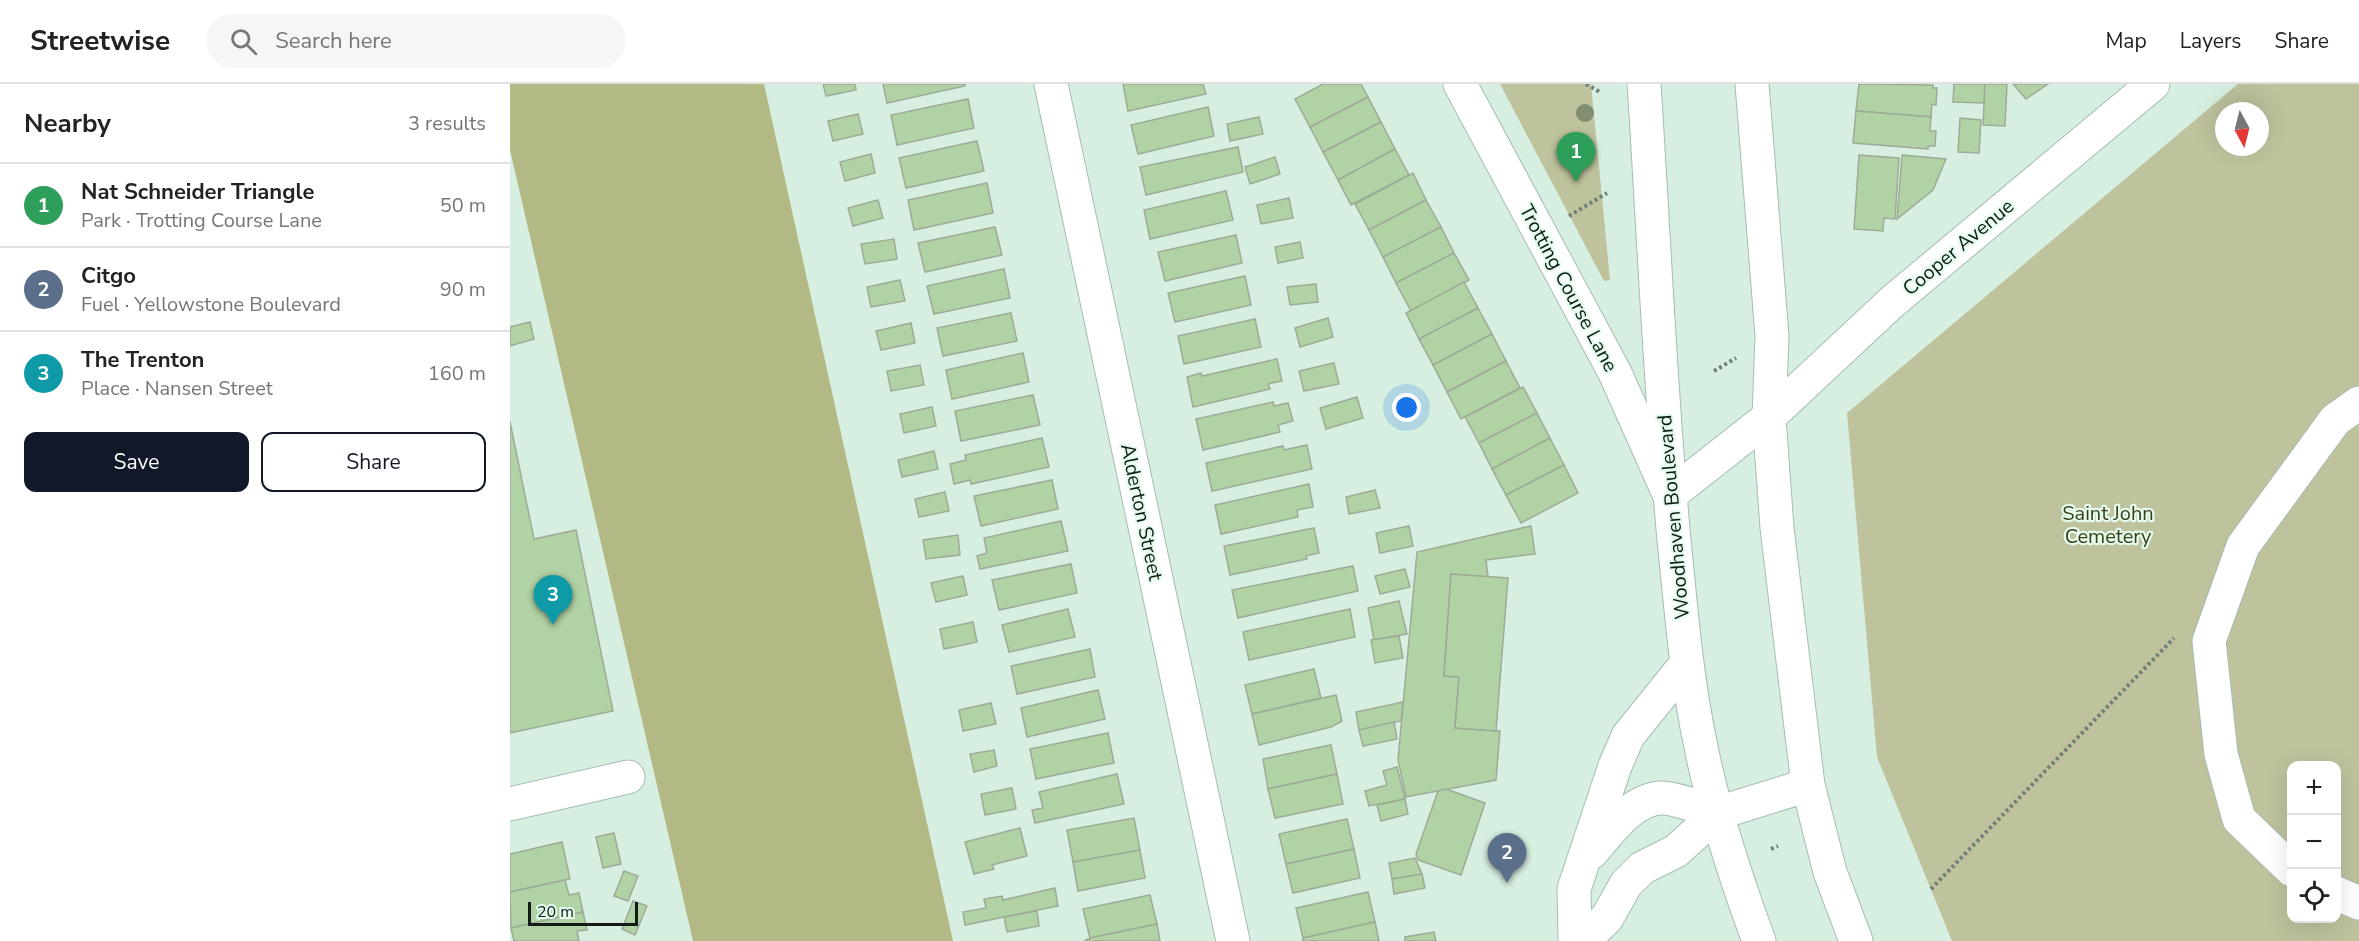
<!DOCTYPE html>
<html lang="en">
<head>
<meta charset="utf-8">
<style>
  :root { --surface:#fff; --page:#f6f6f6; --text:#222; --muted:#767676; --line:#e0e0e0; --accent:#111827 }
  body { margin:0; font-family:"Nunito Sans",sans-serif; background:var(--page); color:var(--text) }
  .controls { position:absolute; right:18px; bottom:18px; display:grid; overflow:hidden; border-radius:12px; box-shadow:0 6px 24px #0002 }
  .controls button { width:54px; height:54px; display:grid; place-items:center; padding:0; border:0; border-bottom:2px solid var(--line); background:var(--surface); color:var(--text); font:30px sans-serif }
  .compass { position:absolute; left:1705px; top:18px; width:54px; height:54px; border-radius:50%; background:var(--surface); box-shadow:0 6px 24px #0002; rotate:173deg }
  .scale { position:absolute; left:18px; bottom:15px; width:110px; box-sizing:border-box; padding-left:6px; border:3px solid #121b16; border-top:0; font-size:16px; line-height:21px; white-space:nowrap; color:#121b16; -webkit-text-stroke:4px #e4fcee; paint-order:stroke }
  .you { position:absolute; left:897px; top:324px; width:21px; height:21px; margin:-15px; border:4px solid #fff; border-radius:50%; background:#1a73e8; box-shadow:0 0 0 9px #1a73e833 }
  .badge { display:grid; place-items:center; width:39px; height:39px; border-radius:50%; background:var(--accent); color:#fff; font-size:20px; font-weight:700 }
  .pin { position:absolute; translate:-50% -50px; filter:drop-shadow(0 2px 3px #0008) }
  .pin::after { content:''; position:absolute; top:32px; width:21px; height:18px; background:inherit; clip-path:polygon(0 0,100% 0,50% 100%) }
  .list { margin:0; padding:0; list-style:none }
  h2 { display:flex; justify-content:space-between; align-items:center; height:78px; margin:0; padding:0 24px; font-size:26px }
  h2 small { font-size:20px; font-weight:400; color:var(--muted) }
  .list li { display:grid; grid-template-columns:39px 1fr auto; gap:18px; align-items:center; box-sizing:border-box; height:84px; padding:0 24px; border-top:2px solid var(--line) }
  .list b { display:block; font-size:22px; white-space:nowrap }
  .list p { margin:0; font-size:20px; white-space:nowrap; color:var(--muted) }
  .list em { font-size:20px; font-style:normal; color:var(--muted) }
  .actions { display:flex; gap:12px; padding:18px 24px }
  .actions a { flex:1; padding:14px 0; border:2px solid var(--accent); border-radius:12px; text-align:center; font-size:21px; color:var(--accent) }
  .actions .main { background:var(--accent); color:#fff }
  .icon { flex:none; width:33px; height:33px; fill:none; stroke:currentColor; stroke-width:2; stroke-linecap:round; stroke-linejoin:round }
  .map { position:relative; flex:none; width:1849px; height:857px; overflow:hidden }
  header { display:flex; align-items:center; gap:36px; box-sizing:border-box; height:84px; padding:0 30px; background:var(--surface); border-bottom:2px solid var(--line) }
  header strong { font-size:28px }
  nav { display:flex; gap:33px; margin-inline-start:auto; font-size:21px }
  .search { width:420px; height:54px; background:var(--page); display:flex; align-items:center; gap:15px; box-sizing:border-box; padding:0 21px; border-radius:33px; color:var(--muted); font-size:22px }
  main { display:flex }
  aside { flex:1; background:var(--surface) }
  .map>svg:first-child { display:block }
</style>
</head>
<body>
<header>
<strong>Streetwise</strong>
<div class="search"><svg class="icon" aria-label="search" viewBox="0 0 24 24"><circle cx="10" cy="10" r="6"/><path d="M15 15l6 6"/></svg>Search here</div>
<nav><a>Map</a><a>Layers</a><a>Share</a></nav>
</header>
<main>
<aside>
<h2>Nearby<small>3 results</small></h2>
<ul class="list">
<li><span class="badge" style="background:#2e9e5b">1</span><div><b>Nat Schneider Triangle</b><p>Park · Trotting Course Lane</p></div><em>50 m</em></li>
<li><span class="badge" style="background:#5c6f8a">2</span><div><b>Citgo</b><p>Fuel · Yellowstone Boulevard</p></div><em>90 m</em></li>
<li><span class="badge" style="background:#0f9aa8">3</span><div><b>The Trenton</b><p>Place · Nansen Street</p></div><em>160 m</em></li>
</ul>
<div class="actions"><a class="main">Save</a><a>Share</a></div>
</aside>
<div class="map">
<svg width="1849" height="857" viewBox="0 0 1849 857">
  <rect width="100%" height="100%" fill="#d7efe1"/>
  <g fill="#bec29d" fill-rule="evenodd">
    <polygon points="990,0 1081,0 1100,196 1094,197"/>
    <path d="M1728 0H1849V857H1442L1367 673 1337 329ZM1714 27H1750V63H1714ZM1782 682H1826V834H1782Z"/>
  </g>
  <polygon fill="#b3b984" points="0,0 254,0 443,857 183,857 0,66"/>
  <g fill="#b1d2a4" stroke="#9dab97" stroke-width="1.5">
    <polygon points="313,0 345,0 346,6 316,12"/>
    <polygon points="373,0 455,0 455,2 377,19"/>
    <polygon points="613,0 693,0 696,10 618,27"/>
    <polygon points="813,0 851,0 858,13 800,43 785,15"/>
    <polygon points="1349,0 1423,1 1423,4 1427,4 1426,21 1422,20 1421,33 1346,27"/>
    <polygon points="1444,0 1475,0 1474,19 1443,18"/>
    <polygon points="1475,0 1497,0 1495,42 1473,41"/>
    <polygon points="1503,0 1538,0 1516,15"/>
    <polygon points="858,13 871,38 813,68 800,43"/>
    <polygon points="458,15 464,44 387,61 381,31"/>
    <polygon points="698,23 704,52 628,70 621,41"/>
    <polygon points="1346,27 1421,33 1420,47 1426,47 1425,62 1418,62 1418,65 1343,59"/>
    <polygon points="348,30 353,50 323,57 318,37"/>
    <polygon points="749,33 753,50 720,57 717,40"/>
    <polygon points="1450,34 1471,36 1469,69 1448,68"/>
    <polygon points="871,38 885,65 828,96 813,68"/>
    <polygon points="467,57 474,87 396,104 389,74"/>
    <polygon points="728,63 733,88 636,111 630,83"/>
    <polygon points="885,65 899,91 841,121 828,96"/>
    <polygon points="361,70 365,89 335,97 330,78"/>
    <polygon points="1349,71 1389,74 1385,135 1374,134 1373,147 1344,145"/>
    <polygon points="1392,71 1436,75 1423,106 1387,135"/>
    <polygon points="765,73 770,90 740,100 735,83"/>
    <polygon points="903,89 916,116 859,146 845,120"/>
    <polygon points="477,99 483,129 404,146 398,116"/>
    <polygon points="716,107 723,136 640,155 634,126"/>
    <polygon points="779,114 783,134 751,140 747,121"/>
    <polygon points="368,116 373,134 343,142 338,124"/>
    <polygon points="916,116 931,143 873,173 859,146"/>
    <polygon points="485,143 492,171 415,188 408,159"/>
    <polygon points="931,143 944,169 886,199 873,173"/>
    <polygon points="726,151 732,179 655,197 648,168"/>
    <polygon points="384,155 387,175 355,180 351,160"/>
    <polygon points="790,158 793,174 768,179 765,163"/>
    <polygon points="944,169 959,196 901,227 886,199"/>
    <polygon points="494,185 500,214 424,230 417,202"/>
    <polygon points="735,192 741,221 665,238 658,209"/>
    <polygon points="390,196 395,217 361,223 357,203"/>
    <polygon points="954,198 968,224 909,255 896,229"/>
    <polygon points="806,200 808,218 780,221 777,203"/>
    <polygon points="968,224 982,250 923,281 909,255"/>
    <polygon points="501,229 507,257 433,272 427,244"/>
    <polygon points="818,234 823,253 790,263 785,244"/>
    <polygon points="745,235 751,263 674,280 668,252"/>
    <polygon points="20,238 24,255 0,262 0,243"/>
    <polygon points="401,239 405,259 371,266 366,247"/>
    <polygon points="982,250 996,277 937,308 923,281"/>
    <polygon points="513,269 519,298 442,315 436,286"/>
    <polygon points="767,275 772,297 758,300 760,305 683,323 677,293 691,289 692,292"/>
    <polygon points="996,277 1010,304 951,335 937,308"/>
    <polygon points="824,279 829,300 794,307 789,287"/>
    <polygon points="410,281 414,301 381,307 377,287"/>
    <polygon points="1013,303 1027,329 969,359 955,333"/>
    <polygon points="523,311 530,341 451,357 445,327"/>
    <polygon points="847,313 853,334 816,345 810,324"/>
    <polygon points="763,318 764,322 778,319 783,337 768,341 770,348 693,366 686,335"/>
    <polygon points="422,323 426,342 394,349 390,330"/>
    <polygon points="1027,329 1040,354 982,385 969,359"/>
    <polygon points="0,338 24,455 66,446 103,627 0,649"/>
    <polygon points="532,354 539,383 461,400 460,396 444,400 440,380 456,376 455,371"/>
    <polygon points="1040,354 1054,381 996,411 982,385"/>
    <polygon points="797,361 802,385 702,407 696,379 773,362 774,366"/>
    <polygon points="424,367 428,385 392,393 388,376"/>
    <polygon points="1054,381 1068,409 1011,439 996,411"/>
    <polygon points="542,396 548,425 471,442 464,412"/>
    <polygon points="799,400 803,423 787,426 788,433 711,450 705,421"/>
    <polygon points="865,406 870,424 839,430 836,413"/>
    <polygon points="435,408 439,427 409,433 405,415"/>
    <polygon points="551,437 558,467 470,485 467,472 477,469 474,454"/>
    <polygon points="899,442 903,462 870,469 866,449"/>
    <polygon points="1021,442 1025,470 976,476 978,493 941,490 934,592 949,593 945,644 990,647 986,696 896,713 888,676 907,468"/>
    <polygon points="804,444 809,469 796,472 797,475 720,491 714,462"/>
    <polygon points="448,451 450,471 416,475 413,456"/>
    <polygon points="561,480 567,509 489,526 482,496"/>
    <polygon points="843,482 848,507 728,534 722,506"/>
    <polygon points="895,485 900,503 870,510 865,492"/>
    <polygon points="941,490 998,494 986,647 945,644 949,593 934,592"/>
    <polygon points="453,492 457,511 426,518 421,499"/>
    <polygon points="889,517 897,550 864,556 858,524"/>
    <polygon points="558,525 565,553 499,568 492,541"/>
    <polygon points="840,525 845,553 739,576 733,548"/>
    <polygon points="463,538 467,558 434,565 430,545"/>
    <polygon points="889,552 893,574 865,579 861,556"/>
    <polygon points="580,565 585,593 507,610 501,582"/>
    <polygon points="804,585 811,614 742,630 735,601"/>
    <polygon points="588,606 595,635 517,653 511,624"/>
    <polygon points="826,611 832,637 821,643 749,661 742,630"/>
    <polygon points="893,618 891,637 849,646 846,628"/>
    <polygon points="481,619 486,640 453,647 449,626"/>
    <polygon points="884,638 887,655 853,662 849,646"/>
    <polygon points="598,649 604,679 526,695 520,665"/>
    <polygon points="821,661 827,690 758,705 753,675"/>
    <polygon points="484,666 487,682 464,688 460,670"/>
    <polygon points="887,683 895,715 859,722 855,707 877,701 873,687"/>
    <polygon points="607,690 614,720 525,739 522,726 533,724 529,708"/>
    <polygon points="827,690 833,720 765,734 758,705"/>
    <polygon points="502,704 506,725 475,731 471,710"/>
    <polygon points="936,705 975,719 951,791 908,776 906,770 928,707"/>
    <polygon points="895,715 898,730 871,737 867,721"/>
    <polygon points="624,734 630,766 563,778 557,746"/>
    <polygon points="837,735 844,765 776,780 769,750"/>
    <polygon points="510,744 517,772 482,781 484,785 464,790 455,758"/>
    <polygon points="104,749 111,780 93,784 86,753"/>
    <polygon points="52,758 60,795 0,808 0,770"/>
    <polygon points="844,765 850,794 783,809 776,780"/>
    <polygon points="630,766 635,794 568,807 563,778"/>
    <polygon points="905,774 912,790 882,795 879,779"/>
    <polygon points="114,787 128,792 118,817 104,812"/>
    <polygon points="912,790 915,804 884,810 882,795"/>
    <polygon points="55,796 59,811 69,809 73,828 1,844 0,808"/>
    <polygon points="545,804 548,822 455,841 453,828 476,824 474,815 492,812 493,816"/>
    <polygon points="858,808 865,838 793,854 786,824"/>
    <polygon points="640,811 647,840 580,854 573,825"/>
    <polygon points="123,817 137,822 125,851 112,845"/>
    <polygon points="527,827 529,842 497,848 494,833"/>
    <polygon points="73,828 77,846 67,847 69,857 4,857 1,844"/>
    <polygon points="865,838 869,857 793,857 793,854"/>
    <polygon points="647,840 650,857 574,857 580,854"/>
    <polygon points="924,848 926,857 895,857 895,853"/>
  </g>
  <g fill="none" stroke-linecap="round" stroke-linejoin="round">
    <g stroke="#a5bdb0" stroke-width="35">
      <g id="minor">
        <polyline points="541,0 723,857"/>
        <polyline points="950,0 1105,289 1159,410"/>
        <polyline points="0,720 118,693"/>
        <path d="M1082 768C1099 748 1123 714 1152 714 1167 714 1193 725 1208 729"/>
        <polyline points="1782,786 1729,735 1711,670 1699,557 1733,462 1825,336 1849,319"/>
        <polyline points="1826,809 1849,819"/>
        <polyline points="1065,857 1064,805 1105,682 1118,652 1176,580"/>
        <polyline points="1073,857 1097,834 1116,800 1132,784 1166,767 1208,729 1298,701"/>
      </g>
    </g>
    <g stroke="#a5bdb0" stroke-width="35">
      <g id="major">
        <path d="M1134 0C1144 152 1150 304 1164 456 1171 524 1176 591 1190 658 1203 726 1225 792 1249 857"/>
        <polyline points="1242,0 1262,252 1259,333 1267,444 1298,701 1320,788 1346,857"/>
        <polyline points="1160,411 1259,333 1382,218 1643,0"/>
      </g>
    </g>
    <g stroke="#718177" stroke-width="4" stroke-dasharray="3 3" stroke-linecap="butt">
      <polyline points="1076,0 1090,8"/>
      <polyline points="1059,132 1097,109"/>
      <polyline points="1204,287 1226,274"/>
      <polyline points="1261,765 1268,762"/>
      <polyline points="1421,805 1664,554"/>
    </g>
    <use href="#minor" stroke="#fff" stroke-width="33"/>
    <use href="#major" stroke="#fff" stroke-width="33"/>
  </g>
  <circle fill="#818e71" cx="1075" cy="29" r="9"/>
  <g text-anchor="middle" stroke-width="4.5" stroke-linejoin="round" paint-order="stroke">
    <g font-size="20" fill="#121b16" stroke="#e4fcee">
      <text transform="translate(1448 163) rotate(-40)" y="7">Cooper Avenue</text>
      <text transform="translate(1059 204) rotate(62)" y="7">Trotting Course Lane</text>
      <text transform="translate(632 428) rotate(78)" y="7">Alderton Street</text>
      <text transform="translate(1163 433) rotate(-95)" y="7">Woodhaven Boulevard</text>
    </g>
    <g font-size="20" fill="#3b3e15" stroke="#e4fcee">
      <text x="1598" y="436">Saint John<tspan x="1598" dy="23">Cemetery</tspan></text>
    </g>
  </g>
</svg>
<div class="controls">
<button>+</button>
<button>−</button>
<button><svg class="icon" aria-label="locate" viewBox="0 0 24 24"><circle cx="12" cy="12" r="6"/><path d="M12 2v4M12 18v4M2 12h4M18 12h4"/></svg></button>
</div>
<svg class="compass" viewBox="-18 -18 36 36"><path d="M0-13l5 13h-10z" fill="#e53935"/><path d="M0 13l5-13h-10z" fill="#767676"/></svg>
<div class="scale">20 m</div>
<div class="you"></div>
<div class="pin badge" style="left:1066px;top:98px;background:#2e9e5b">1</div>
<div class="pin badge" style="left:997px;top:799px;background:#5c6f8a">2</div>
<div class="pin badge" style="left:43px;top:541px;background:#0f9aa8">3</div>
</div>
</main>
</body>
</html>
